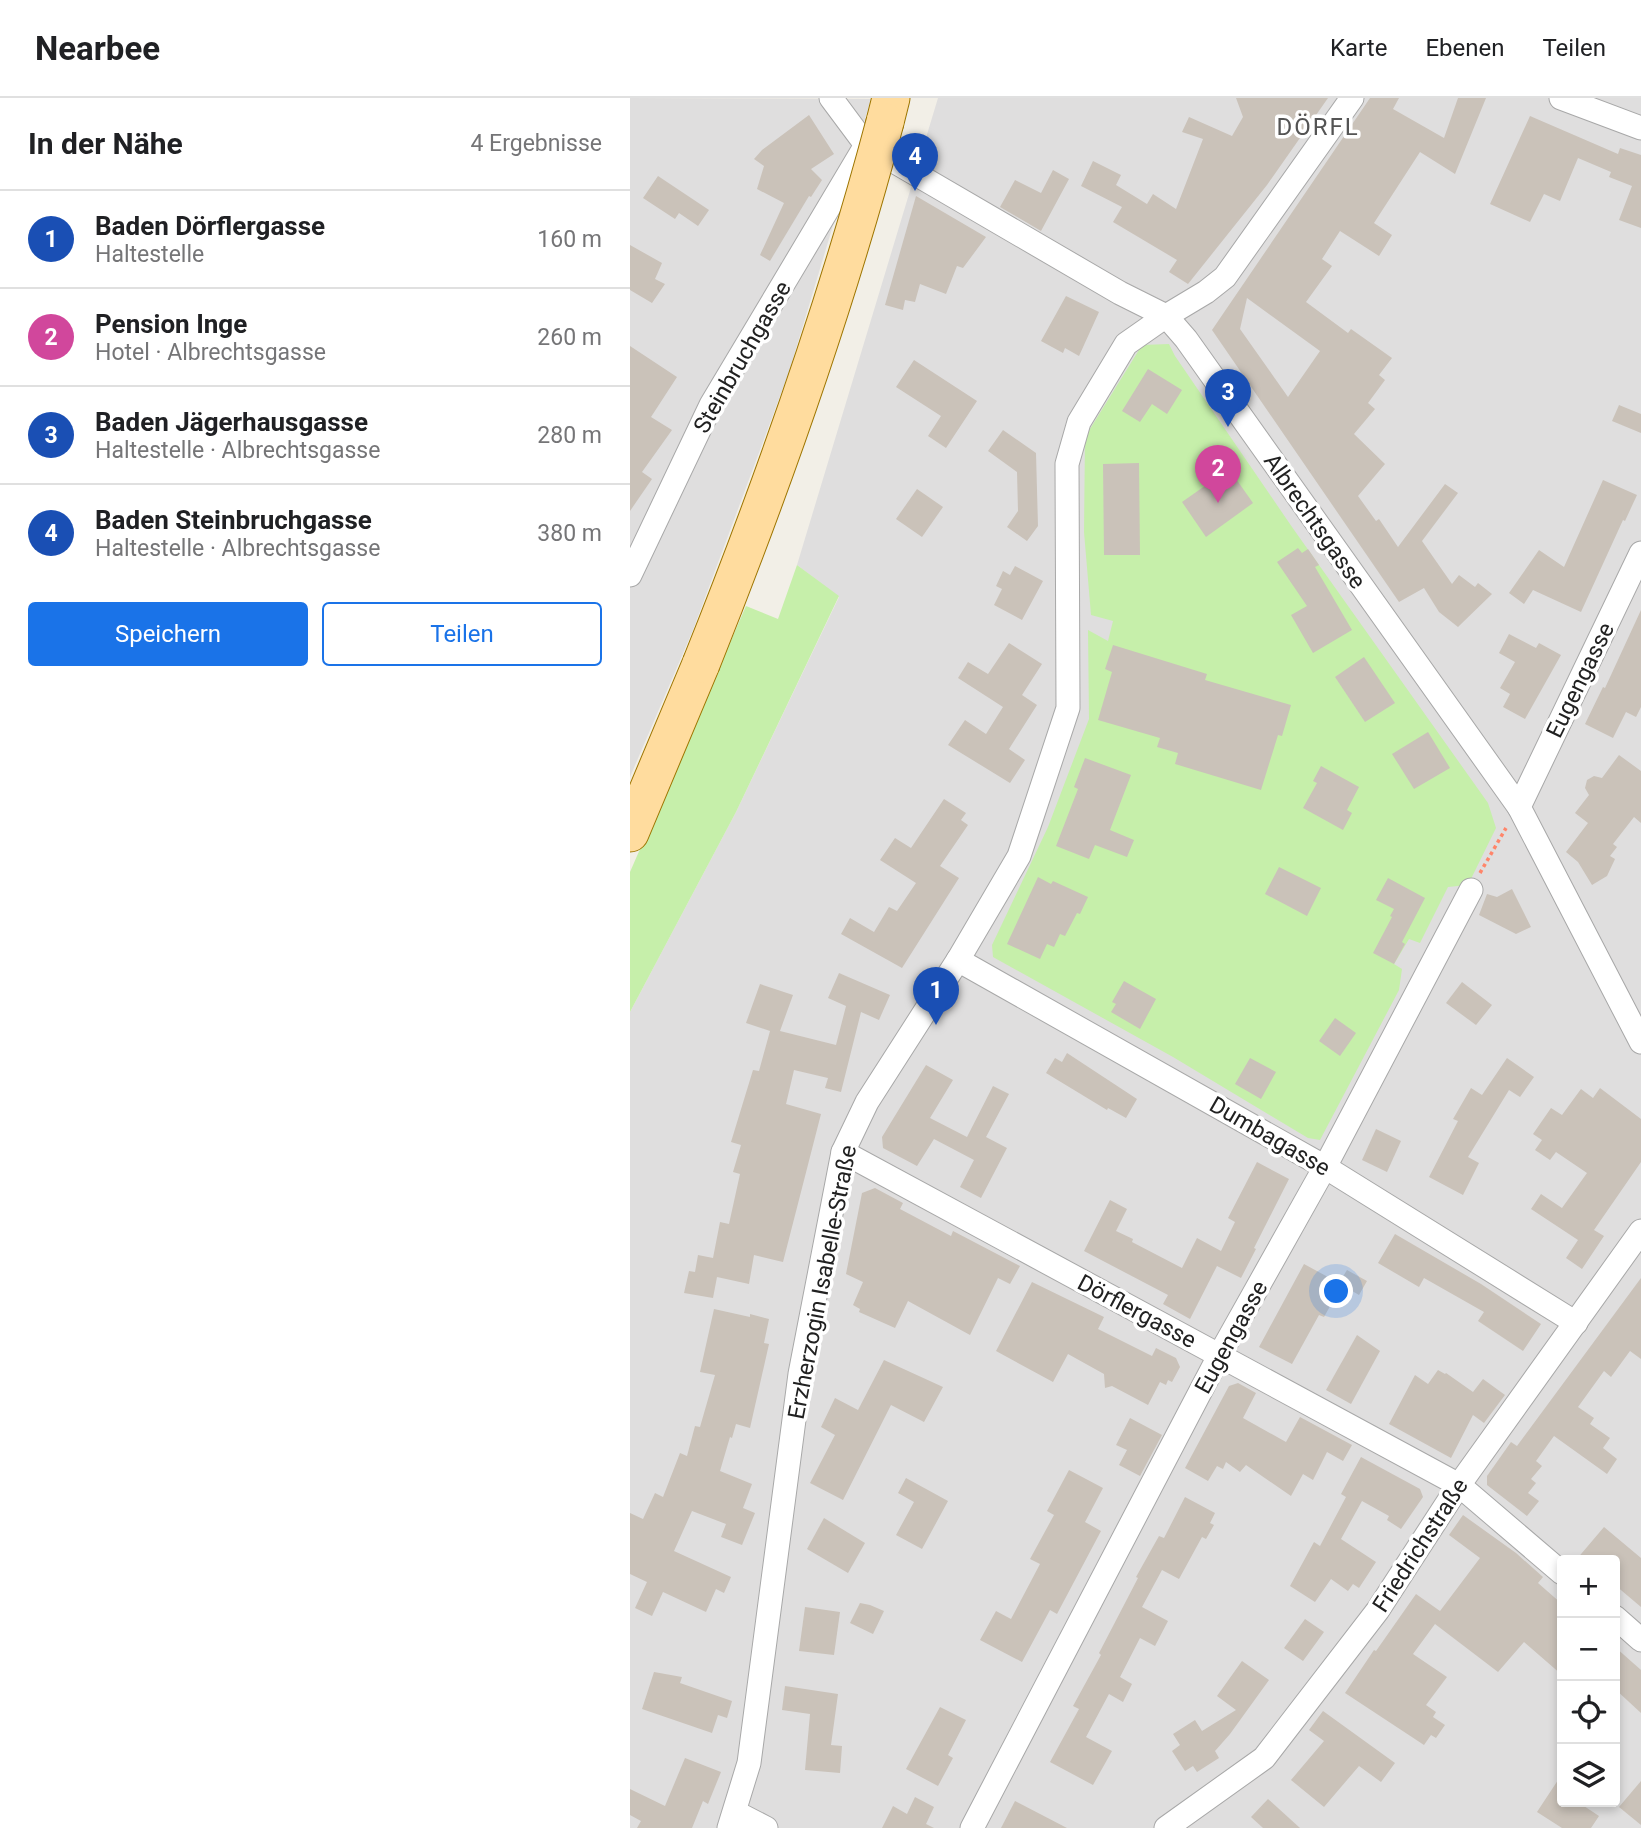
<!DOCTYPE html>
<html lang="de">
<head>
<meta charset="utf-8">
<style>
  :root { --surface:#fff; --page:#f6f6f6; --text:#202124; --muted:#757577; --line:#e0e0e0; --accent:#1a73e8 }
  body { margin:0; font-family:Roboto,sans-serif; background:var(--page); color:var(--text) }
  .controls { position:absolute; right:21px; bottom:21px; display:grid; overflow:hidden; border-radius:7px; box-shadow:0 4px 10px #0003 }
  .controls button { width:63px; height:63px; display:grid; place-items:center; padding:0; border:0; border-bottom:2px solid var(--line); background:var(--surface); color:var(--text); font:35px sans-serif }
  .you { position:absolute; left:707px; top:1194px; width:24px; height:24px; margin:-18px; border:5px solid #fff; border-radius:50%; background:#1a73e8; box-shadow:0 0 0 10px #1a73e833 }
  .badge { display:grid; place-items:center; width:46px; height:46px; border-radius:50%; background:var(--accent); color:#fff; font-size:23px; font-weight:700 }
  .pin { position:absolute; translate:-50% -58px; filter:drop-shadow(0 2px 4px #0008) }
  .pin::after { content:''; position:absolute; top:37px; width:24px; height:21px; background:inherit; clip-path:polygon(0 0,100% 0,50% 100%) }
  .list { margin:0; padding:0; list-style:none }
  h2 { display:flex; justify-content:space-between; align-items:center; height:91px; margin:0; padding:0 28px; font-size:30px }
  h2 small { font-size:23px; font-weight:400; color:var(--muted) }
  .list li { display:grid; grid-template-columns:46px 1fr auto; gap:21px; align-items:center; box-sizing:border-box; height:98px; padding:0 28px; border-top:2px solid var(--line) }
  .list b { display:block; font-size:26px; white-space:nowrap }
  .list p { margin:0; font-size:23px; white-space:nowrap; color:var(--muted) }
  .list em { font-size:23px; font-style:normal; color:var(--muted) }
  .actions { display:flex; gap:14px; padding:21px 28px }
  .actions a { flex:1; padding:16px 0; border:2px solid var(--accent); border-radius:7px; text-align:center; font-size:24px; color:var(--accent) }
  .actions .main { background:var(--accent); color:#fff }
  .icon { flex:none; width:38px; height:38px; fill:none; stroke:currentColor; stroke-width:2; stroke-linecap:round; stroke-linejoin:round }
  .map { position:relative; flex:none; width:1011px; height:1730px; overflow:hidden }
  header { display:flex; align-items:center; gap:42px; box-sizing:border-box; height:98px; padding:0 35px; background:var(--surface); border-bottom:2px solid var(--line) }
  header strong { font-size:33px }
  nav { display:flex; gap:38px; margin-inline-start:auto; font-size:24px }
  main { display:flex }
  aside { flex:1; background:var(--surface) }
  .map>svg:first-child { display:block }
</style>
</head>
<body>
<header>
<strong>Nearbee</strong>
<nav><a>Karte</a><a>Ebenen</a><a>Teilen</a></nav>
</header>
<main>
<aside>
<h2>In der Nähe<small>4 Ergebnisse</small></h2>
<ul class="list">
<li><span class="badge" style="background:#1a4fb4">1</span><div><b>Baden Dörflergasse</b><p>Haltestelle</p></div><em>160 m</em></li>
<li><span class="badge" style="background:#d1479c">2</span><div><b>Pension Inge</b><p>Hotel · Albrechtsgasse</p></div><em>260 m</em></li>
<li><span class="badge" style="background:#1a4fb4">3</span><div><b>Baden Jägerhausgasse</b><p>Haltestelle · Albrechtsgasse</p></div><em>280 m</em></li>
<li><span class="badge" style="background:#1a4fb4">4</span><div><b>Baden Steinbruchgasse</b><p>Haltestelle · Albrechtsgasse</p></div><em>380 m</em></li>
</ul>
<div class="actions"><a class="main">Speichern</a><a>Teilen</a></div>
</aside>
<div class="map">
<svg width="1011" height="1730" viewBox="0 0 1011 1730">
  <rect width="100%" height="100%" fill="#f2efe7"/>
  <g fill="#dfdede" fill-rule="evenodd">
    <polygon points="0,0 241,1 159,274 63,532 0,679"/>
    <path d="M308 0H1011V1730H0V914L106 714 209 499 167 467ZM932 1462H985V1704H932Z"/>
  </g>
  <g fill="#c6efaa">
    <polygon points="539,246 545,258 662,429 858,705 866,730 838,787 818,789 790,845 779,841 764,866 772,871 769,892 690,1042 678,1040 543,959 363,859 362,847 418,729 459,621 458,532 478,543 483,523 461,517 454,434 455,339 512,247"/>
    <polygon points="167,467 209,498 106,714 0,914 0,774 116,508 148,521"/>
  </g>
  <g fill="#cac2b9" fill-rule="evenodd">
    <polygon points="606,0 698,0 637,87 558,186 539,174 547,162 483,124 492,109 451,88 463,63 491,77 486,87 517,106 523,96 546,111 573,41 552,34 559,19 602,38 613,19"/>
    <path d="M740 0H769L763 11 814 40 828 0H856L825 76 790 54 744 125 762 137 749 158 710 133 692 161 702 168 676 204 718 235 721 231 762 260 749 277 755 282 738 305 745 311 724 336 755 366 728 398 746 423 749 421 768 449 815 386 828 395 792 443 822 486 829 477 845 489 848 485 862 496 828 529 809 514 794 490 769 504 582 232ZM617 200 690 253 658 299 610 231Z"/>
    <polygon points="179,17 204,56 181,71 192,82 181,99 179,98 140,163 130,157 154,105 127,91 134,68 124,61 132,52"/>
    <polygon points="900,18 988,56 990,50 1011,57 1011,130 989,122 1002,88 979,79 981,74 948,60 930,103 914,96 900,124 860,106"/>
    <polygon points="423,72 439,81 411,133 370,109 385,82 411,95"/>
    <polygon points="28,78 79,112 68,128 49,115 45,121 13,100"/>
    <polygon points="286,98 356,139 333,170 327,168 316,196 290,186 285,204 275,202 273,212 255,207"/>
    <polygon points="0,147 32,165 25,181 35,186 22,205 0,192"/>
    <polygon points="436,198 469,214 449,258 435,250 433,255 411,243"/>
    <polygon points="0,248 47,279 21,319 42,332 12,374 22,381 0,413"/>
    <polygon points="284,262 347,303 316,350 298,338 311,318 266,289"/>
    <polygon points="518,271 552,292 537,316 522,306 510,324 492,313"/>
    <polygon points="989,307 1011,316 1011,335 982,323"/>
    <polygon points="373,332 406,355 408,428 397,443 377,429 388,413 387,374 358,353"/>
    <polygon points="509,365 510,457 474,457 473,366"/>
    <polygon points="599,371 623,405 576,439 552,404"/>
    <polygon points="973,382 1007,397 995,423 993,422 951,514 903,492 894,506 879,495 909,452 934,469"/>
    <polygon points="287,391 313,409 292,439 266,421"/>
    <polygon points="668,450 672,455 678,451 689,467 685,469 722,532 683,555 661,517 677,508 647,464"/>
    <polygon points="385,468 413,483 392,522 364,507 372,491 366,488 373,473 380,477"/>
    <polygon points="1011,512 1011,609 1006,619 996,614 983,640 955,626 973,589 975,590"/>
    <polygon points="879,536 906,550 909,545 931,557 895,621 873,609 880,596 870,590 885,564 869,555"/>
    <polygon points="379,545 412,566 392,597 407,607 379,651 395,662 380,685 318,647 335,622 356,636 373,609 328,580 338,564 358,576"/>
    <polygon points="483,547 577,576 575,582 661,607 652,638 648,637 631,692 545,666 548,655 527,649 530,640 468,622 482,574 475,571"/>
    <polygon points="734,559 765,605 735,624 705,579"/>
    <polygon points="798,634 820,670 784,691 762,656"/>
    <polygon points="989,657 1011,673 1011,725 1004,719 983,746 987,749 980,758 985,761 977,778 962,787 948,764 936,754 958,725 945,715 959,697 955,690 957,682 964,678 972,680"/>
    <polygon points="455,660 501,677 480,732 504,742 497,759 465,747 459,761 426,748 448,691 444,689"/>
    <polygon points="691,668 729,689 717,712 722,715 713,732 673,710 687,685 683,683"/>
    <polygon points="314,701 336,715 331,722 338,727 310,768 329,780 272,870 211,836 220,820 244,834 259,809 267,813 286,785 250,762 265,740 281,750"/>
    <polygon points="649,769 691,790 677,818 635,796"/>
    <polygon points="408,779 421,786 423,783 458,799 450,816 447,815 435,838 430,836 424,849 417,846 410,861 377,846"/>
    <polygon points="758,780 795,800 772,844 775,846 764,866 743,855 762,819 760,818 764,811 746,802"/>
    <polygon points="882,791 901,829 886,836 849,817 857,796 867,799"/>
    <polygon points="209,875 260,897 249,922 231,914 211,994 195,990 198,980 164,972 156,1006 191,1016 153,1164 124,1157 119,1186 87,1179 83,1200 54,1195 59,1173 65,1174 68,1157 83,1160 90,1124 99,1126 110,1076 103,1074 111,1047 101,1044 123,972 129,973 140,933 116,925 130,886 163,897 150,933 206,947 216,908 198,900"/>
    <polygon points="494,883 526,901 510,931 481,914 486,906 482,904"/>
    <polygon points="832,884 862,907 846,927 816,905"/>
    <polygon points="705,920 726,935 710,958 689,943"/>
    <polygon points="437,955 507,1001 496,1020 478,1010 477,1012 416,975 425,960 432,964"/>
    <polygon points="620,960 646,974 631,1001 605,986"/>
    <polygon points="877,960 904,979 890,999 879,992 838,1059 849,1065 833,1097 799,1079 828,1023 823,1021 841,990 852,997"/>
    <polygon points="296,967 323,982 300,1020 337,1039 363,988 379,996 356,1039 377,1050 351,1100 330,1089 344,1062 304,1041 287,1068 253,1050 252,1039"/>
    <polygon points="970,990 1011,1021 1011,1064 964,1132 974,1138 952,1171 936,1160 948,1142 901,1111 911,1096 932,1110 957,1075 926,1054 920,1062 905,1052 912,1042 903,1036 921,1010 932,1017 951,991 963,1000"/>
    <polygon points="746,1031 771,1043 757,1074 732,1062"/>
    <polygon points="627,1064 659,1081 624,1150 626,1151 611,1180 587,1168 560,1221 533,1206 538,1197 454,1153 480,1102 497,1111 486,1133 503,1141 502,1144 552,1170 567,1140 591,1153 605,1124 598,1120"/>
    <polygon points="245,1090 273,1105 270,1111 321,1138 323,1133 390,1168 380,1186 368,1180 340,1237 278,1203 265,1230 229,1214 230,1211 223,1207 233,1184 216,1176 232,1095"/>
    <polygon points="765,1136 851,1186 911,1226 893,1253 848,1223 854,1214 794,1180 789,1189 748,1165"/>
    <polygon points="674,1166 709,1185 717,1172 737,1183 729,1197 712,1187 694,1219 689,1217 662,1266 629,1249"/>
    <polygon points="1011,1180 1011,1261 1000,1253 981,1279 974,1273 948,1309 964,1320 960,1326 980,1340 973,1350 987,1361 977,1376 924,1338 906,1363 912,1368 901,1381 906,1385 898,1395 909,1403 897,1418 857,1387 857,1378 881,1344 887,1348"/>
    <polygon points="402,1184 474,1219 468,1231 522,1258 526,1250 546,1260 550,1269 542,1284 538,1282 536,1287 530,1284 518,1307 482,1288 475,1290 474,1276 438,1256 423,1284 366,1253"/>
    <polygon points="84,1211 120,1219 120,1216 139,1221 134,1245 139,1246 120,1330 106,1326 102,1340 100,1339 90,1373 122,1386 113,1410 125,1415 112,1447 91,1439 96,1426 62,1413 44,1453 101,1479 94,1495 86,1491 76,1514 33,1494 22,1518 5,1510 17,1484 0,1476 0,1415 13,1421 25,1395 33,1399 50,1355 57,1358 65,1328 70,1329 85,1277 70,1274"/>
    <polygon points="727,1237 750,1253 721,1306 696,1292"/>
    <polygon points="254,1262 313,1289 294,1324 261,1307 213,1402 180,1385 205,1337 191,1329 205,1300 228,1312"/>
    <polygon points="808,1272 815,1276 816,1275 843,1294 853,1281 875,1297 854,1325 843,1317 821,1360 759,1326 785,1277 798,1286"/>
    <polygon points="608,1285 626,1295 613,1320 656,1344 670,1319 722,1347 713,1363 697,1354 683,1382 673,1376 661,1398 616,1367 610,1374 596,1364 593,1371 587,1368 578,1383 555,1370 599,1288"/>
    <polygon points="500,1320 532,1337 510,1378 489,1367 497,1352 486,1347"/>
    <polygon points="731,1359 790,1391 793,1399 771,1431 757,1422 759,1418 732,1403 711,1441 746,1464 729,1490 723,1486 718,1493 701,1481 685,1504 660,1488 684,1444 690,1448 716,1399 711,1396"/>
    <polygon points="439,1372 473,1390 455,1424 471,1433 427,1516 420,1512 392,1564 350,1542 366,1513 381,1521 410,1466 400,1461 424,1417 417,1413"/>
    <polygon points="276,1380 318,1403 292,1451 266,1437 284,1404 268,1395"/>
    <polygon points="555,1399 585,1415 580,1425 584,1427 576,1441 572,1439 549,1481 532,1472 512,1509 538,1523 525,1548 510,1540 490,1579 502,1586 493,1604 479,1596 456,1639 482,1653 463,1687 420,1664 449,1611 443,1608 471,1557 469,1555 508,1480 506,1479 529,1438 534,1440"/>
    <polygon points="833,1417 886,1455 913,1479 908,1485 932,1506 932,1577 894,1544 868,1574 805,1526 783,1556 817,1579 796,1607 806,1614 803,1619 815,1627 806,1640 801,1637 794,1647 715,1595 744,1552 746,1553 786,1496 810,1513 850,1460 819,1437"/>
    <polygon points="194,1420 235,1445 218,1475 177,1451"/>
    <polygon points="974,1429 1011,1460 1011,1509 985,1487 985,1462 946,1462"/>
    <polygon points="230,1505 240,1507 254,1513 243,1536 220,1525"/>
    <polygon points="175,1509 210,1514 204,1557 169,1553"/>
    <polygon points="675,1521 694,1534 673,1563 654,1550"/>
    <polygon points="985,1549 1011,1572 1011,1615 985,1591"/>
    <polygon points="612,1563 639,1582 600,1636 585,1653 589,1660 567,1674 563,1668 555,1673 542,1653 550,1647 543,1636 565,1622 572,1633 606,1612 587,1598"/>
    <polygon points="24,1574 52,1579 50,1585 102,1603 97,1620 88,1617 82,1635 12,1611"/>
    <polygon points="155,1588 208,1596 201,1647 212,1648 210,1675 175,1672 180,1616 152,1612"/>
    <polygon points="310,1609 336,1622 318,1657 323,1660 308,1688 276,1671"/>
    <polygon points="693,1613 765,1665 751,1684 729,1668 694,1709 661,1682 694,1643 679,1632"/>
    <polygon points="55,1660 91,1674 78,1706 73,1703 62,1730 7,1730 11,1723 0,1717 0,1691 35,1708"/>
    <polygon points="932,1676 932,1704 948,1704 969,1718 961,1730 932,1730 907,1714"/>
    <polygon points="1011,1683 1011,1727 989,1709"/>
    <polygon points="285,1699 304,1709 296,1726 304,1730 252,1730 263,1708 277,1716"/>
    <polygon points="638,1701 648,1710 670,1730 633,1730 621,1719"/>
    <polygon points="385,1703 437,1730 371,1730"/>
  </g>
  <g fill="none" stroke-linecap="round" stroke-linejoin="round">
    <g stroke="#a8a8a8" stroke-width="25">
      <g id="street">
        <polyline points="201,0 236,47 490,195 536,218 556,241 889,709 1011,944"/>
        <polyline points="931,0 1011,30"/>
        <polyline points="0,477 81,307 236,47"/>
        <polyline points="889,709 1011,455"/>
        <polyline points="328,862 695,1069 946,1225"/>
        <polyline points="213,1054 829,1387 932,1475"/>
        <polyline points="985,1519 1011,1542"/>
        <polyline points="105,1714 136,1730"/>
        <polyline points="99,1730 119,1665 170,1276 213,1054 237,1004 328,862 389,758 438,610 437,366 449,324 496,246 536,218 576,194 595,179 722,0"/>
        <polyline points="342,1730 589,1258 695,1069 841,792"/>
        <polyline points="536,1730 634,1660 748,1512 829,1387 1011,1133"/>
      </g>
    </g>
    <g stroke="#9d7500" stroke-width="39">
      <g id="primary">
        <polyline points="255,24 261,0"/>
        <polyline points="0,735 71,566"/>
      </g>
    </g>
    <polyline stroke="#ff856a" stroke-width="3.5" stroke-dasharray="3.5 3.5" stroke-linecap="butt" points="850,775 876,730"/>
    <use href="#street" stroke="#fff" stroke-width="23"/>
    <use href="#primary" stroke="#ffdc9e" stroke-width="37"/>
    <g stroke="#9d7500" stroke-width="39" stroke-linecap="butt">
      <path id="primary-bridge" d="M71 566C142 389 206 209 255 24"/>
    </g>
    <use href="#primary-bridge" stroke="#ffdc9e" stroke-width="37"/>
  </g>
  <g text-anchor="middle" stroke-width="7" stroke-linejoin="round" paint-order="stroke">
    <g font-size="23" fill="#212121" stroke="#fff">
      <text transform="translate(112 259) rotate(-60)" y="8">Steinbruchgasse</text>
      <text transform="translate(685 423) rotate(55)" y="8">Albrechtsgasse</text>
      <text transform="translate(950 582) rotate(-64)" y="8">Eugengasse</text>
      <text transform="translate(640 1038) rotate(30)" y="8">Dumbagasse</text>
      <text transform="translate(192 1184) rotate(-79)" y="8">Erzherzogin Isabelle-Straße</text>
      <text transform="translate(507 1213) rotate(28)" y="8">Dörflergasse</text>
      <text transform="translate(601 1239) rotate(-61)" y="8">Eugengasse</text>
      <text transform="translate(790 1447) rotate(-57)" y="8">Friedrichstraße</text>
    </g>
    <g font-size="24" letter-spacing="2" fill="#545454" stroke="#fff">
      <text x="688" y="37">DÖRFL</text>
    </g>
  </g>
</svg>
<div class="controls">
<button>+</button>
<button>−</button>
<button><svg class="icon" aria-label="locate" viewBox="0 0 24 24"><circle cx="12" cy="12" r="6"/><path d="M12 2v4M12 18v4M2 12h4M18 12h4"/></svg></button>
<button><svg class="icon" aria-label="layers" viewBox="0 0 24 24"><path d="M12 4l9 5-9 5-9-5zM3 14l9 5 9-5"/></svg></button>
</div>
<div class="you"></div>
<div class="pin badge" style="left:306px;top:927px;background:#1a4fb4">1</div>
<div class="pin badge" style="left:588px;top:405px;background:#d1479c">2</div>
<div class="pin badge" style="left:598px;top:329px;background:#1a4fb4">3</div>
<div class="pin badge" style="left:285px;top:93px;background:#1a4fb4">4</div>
</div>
</main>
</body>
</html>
